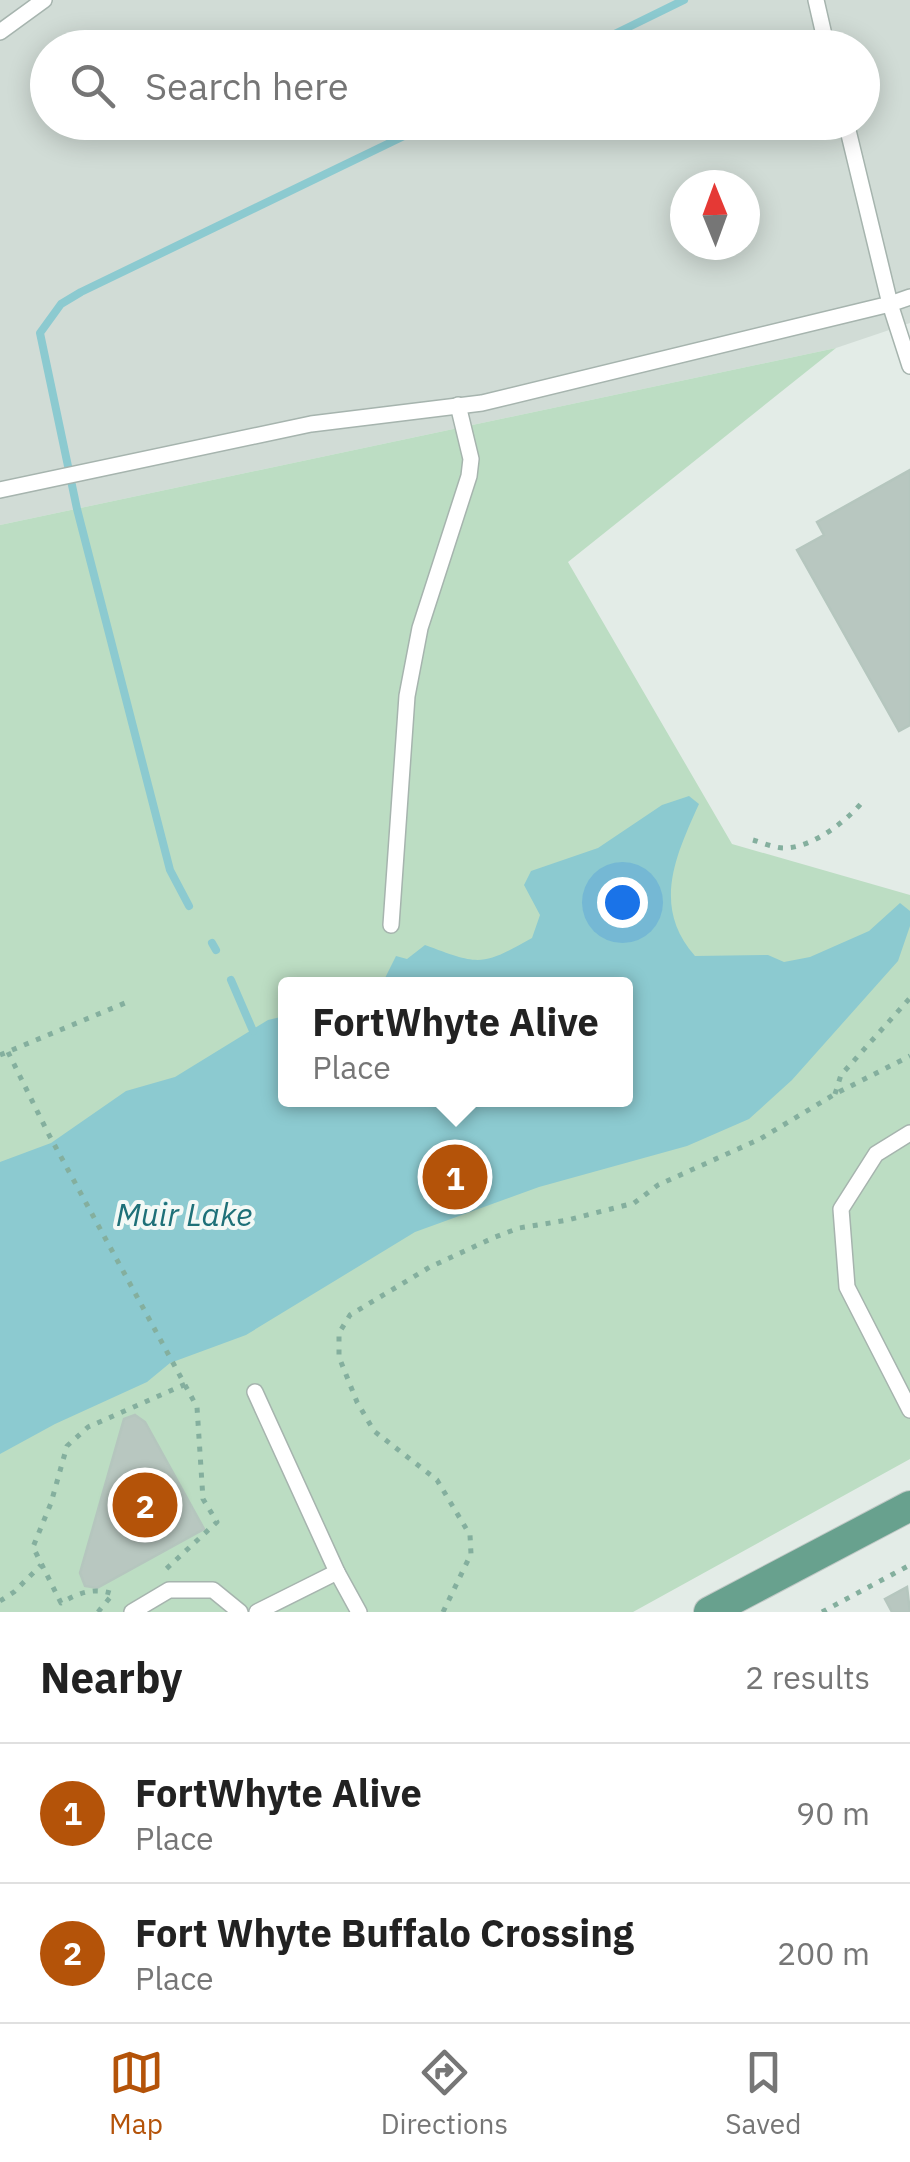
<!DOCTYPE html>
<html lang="en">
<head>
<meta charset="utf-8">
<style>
  :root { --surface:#fff; --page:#f2f2f2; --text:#222; --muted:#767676; --line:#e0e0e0; --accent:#b45309 }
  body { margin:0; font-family:"IBM Plex Sans",sans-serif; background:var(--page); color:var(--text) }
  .compass { position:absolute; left:670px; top:170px; width:90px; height:90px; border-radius:50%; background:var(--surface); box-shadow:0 5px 25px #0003; rotate:359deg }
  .you { position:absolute; left:622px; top:902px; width:35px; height:35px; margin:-25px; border:8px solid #fff; border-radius:50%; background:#1a73e8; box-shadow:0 0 0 15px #1a73e833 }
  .badge { display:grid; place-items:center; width:65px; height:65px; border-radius:50%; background:var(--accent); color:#fff; font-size:32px; font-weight:700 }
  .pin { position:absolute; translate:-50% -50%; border:5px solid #fff; box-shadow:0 2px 10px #0006 }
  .popup { position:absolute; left:278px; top:977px; width:355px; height:130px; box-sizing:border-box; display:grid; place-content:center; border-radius:10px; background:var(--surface); filter:drop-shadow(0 2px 8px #0005); font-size:32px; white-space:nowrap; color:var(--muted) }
  .popup b { font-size:38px; color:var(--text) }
  .popup::after { content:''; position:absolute; left:50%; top:100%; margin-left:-20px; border:20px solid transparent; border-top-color:var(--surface) }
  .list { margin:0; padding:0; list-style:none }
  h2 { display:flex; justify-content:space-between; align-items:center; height:130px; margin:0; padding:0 40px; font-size:42px }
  h2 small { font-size:32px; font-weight:400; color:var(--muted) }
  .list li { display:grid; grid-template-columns:65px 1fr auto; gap:30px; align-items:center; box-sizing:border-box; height:140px; padding:0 40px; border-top:2px solid var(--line) }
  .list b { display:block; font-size:38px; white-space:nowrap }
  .list p { margin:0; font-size:32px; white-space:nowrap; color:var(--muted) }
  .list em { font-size:32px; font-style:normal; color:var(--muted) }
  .icon { flex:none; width:55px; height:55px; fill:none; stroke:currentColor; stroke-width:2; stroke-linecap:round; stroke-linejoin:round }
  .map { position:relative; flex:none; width:910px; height:1612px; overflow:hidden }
  .search { position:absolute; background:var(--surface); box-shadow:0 5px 25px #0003; left:30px; right:30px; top:30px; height:110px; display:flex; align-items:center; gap:25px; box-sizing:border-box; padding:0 35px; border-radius:55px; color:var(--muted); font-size:38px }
  .sheet { height:410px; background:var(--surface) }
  nav { display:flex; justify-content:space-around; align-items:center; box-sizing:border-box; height:140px; border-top:2px solid var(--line); background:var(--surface); font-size:28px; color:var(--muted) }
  nav a { display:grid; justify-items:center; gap:5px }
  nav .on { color:var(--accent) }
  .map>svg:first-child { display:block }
</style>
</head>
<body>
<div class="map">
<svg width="910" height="1612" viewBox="0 0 910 1612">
  <rect width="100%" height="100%" fill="#e3ece7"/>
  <path fill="#d1dcd6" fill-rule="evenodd" d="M0 0H910V323L836 348 0 525ZM48 48H862V122H48ZM685 185H745V245H685Z"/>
  <path fill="#bcddc3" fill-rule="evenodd" d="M836 348 568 562 732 844 910 895V1459L633 1612H0V525ZM285 984H625V1100H285Z"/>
  <path fill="#8ccad0" d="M689 796 699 804C675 857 652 907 695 956L768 955 784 962 810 957 869 931 900 903 910 911V926L898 961 792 1080 749 1119 687 1146 539 1187 415 1232 246 1335 170 1363 147 1382 55 1424 0 1454V1162L51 1143 126 1091 175 1077 268 1020 285 1016V1100H625V984H382L396 956 407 959 425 945C479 965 481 967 532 938L540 915 524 885 531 871 598 848 662 805Z"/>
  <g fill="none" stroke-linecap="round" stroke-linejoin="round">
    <g stroke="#8ccad0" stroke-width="8">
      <polyline points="586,48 684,0"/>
      <polyline points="189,906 170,870 77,509 40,333 61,304 81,292 433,122"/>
      <polyline points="212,943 216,950"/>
      <polyline points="231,980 253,1031"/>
    </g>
  </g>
  <g fill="#b8c7c0" stroke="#b5c6be" stroke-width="2.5">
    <polygon points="910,470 910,725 899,731 797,550 824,535 817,522"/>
    <polygon points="135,1415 145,1422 204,1529 97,1588 85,1586 80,1573 124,1419"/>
    <polygon points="907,1587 910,1612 892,1612 885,1599"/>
  </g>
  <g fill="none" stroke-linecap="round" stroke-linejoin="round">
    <g stroke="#a6b4ae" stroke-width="18">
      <g id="lane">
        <polyline points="816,0 827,48"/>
        <polyline points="0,32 44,0"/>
        <polyline points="910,297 890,304 910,366"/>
        <polyline points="0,490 311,424 482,403 890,304 846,122"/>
        <polyline points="391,925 407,696 420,628 469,476 471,459 458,405"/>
        <polyline points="910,1133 876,1154 841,1209 847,1287 910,1410"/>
        <polyline points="255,1392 337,1572"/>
        <polyline points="132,1612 169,1590 213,1590 240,1612"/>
        <polyline points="257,1612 337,1572 359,1612"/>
      </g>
    </g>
    <g stroke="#c1c9c6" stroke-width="32">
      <polyline id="primary" points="709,1612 910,1506"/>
    </g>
    <g stroke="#84af9e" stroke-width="5" stroke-dasharray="5 8" stroke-linecap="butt">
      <path d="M753 840C763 843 775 848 784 848 813 848 848 820 865 799"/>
      <polyline points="8,1052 48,1133 197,1407 203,1499 217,1522 165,1570"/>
      <polyline points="0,1055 125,1003"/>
      <polyline points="835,1094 841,1075 910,998"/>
      <polyline points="0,1601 14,1592 41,1565"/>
      <path d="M98 1612 113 1594C94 1587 78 1593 61 1603L33 1547 51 1503 67 1446 88 1427 186 1384"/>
      <polyline points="443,1612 471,1554 470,1535 437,1480 374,1431 357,1402 339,1357 339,1333 350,1315 430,1267 495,1237 519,1228 568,1220 634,1203 658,1185 760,1139 835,1094 910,1056"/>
      <polyline points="822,1612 910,1565"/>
    </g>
    <use href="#lane" stroke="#fff" stroke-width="15"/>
    <use href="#primary" stroke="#68a18e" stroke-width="30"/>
  </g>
  <g text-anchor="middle" stroke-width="8" stroke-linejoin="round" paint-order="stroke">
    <g font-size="32" font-style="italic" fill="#1e7078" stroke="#f3f9f6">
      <text x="184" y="1226">Muir Lake</text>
    </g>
  </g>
</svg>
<svg class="compass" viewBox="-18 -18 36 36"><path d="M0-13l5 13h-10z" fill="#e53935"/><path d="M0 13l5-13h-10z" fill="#767676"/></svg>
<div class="you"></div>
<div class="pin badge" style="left:455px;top:1177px">1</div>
<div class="popup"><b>FortWhyte Alive</b>Place</div>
<div class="pin badge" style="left:145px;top:1505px">2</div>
<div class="search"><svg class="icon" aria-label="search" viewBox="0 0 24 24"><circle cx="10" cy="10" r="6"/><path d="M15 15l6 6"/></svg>Search here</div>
</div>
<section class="sheet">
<h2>Nearby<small>2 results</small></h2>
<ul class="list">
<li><span class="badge">1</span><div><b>FortWhyte Alive</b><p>Place</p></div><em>90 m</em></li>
<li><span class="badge">2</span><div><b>Fort Whyte Buffalo Crossing</b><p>Place</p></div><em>200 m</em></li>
</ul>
</section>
<nav>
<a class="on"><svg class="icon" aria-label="map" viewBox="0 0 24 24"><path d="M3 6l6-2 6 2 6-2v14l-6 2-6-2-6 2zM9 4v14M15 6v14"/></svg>Map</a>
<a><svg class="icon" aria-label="directions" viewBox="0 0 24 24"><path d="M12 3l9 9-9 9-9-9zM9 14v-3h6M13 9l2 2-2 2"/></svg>Directions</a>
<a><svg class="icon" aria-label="saved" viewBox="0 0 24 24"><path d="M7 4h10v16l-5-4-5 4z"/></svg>Saved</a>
</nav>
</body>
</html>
